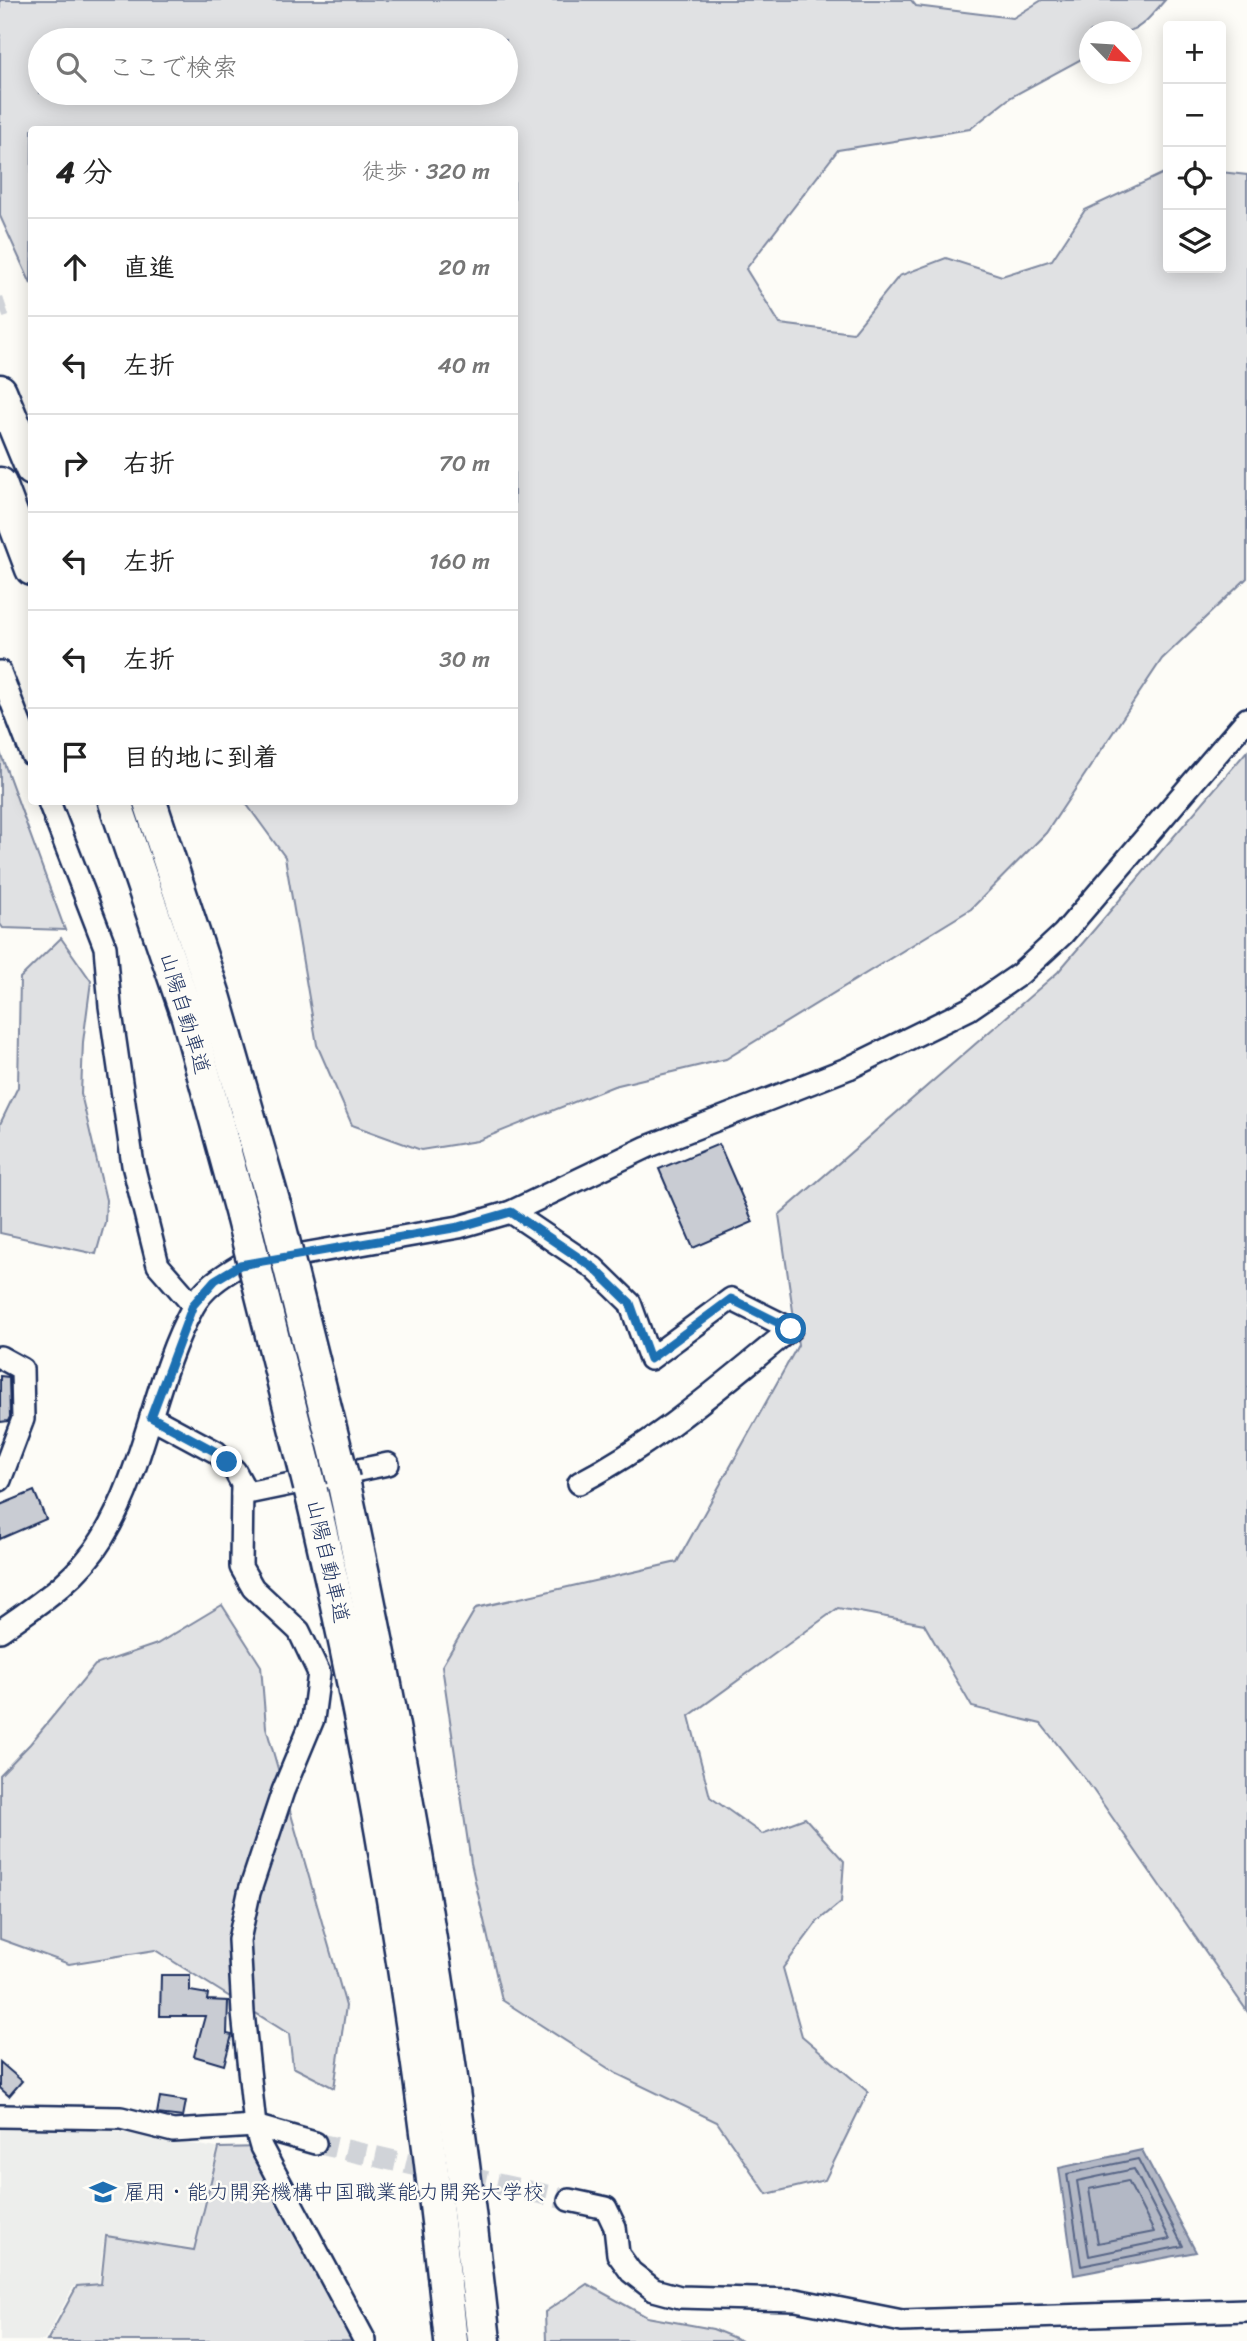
<!DOCTYPE html>
<html lang="ja">
<head>
<meta charset="utf-8">
<style>
  :root { --surface:#fff; --page:#f6f6f6; --text:#222; --muted:#767676; --line:#e0e0e0 }
  body { margin:0; font-family:Sriracha,"Klee One",sans-serif; background:var(--page); color:var(--text) }
  .controls { position:absolute; right:21px; top:21px; display:grid; overflow:hidden; border-radius:7px; box-shadow:0 4px 18px #0003 }
  .controls button { width:63px; height:63px; display:grid; place-items:center; padding:0; border:0; border-bottom:2px solid var(--line); background:var(--surface); color:var(--text); font:35px sans-serif }
  .compass { position:absolute; left:1079px; top:21px; width:63px; height:63px; border-radius:50%; background:var(--surface); box-shadow:0 4px 18px #0003; rotate:115deg }
  .stop { position:absolute; width:21px; height:21px; margin:-16px; border:5px solid #1f6fb2; border-radius:50%; background:#fff }
  .stop.end { background:#1f6fb2; border-color:#fff; box-shadow:0 2px 7px #0008 }
  .list { margin:0; padding:0; list-style:none }
  h2 { display:flex; justify-content:space-between; align-items:center; height:91px; margin:0; padding:0 28px; font-size:30px }
  h2 small { font-size:23px; font-weight:400; color:var(--muted) }
  .list li { display:grid; grid-template-columns:46px 1fr auto; gap:21px; align-items:center; box-sizing:border-box; height:98px; padding:0 28px; border-top:2px solid var(--line) }
  .list b { display:block; font-size:26px; white-space:nowrap }
  .list em { font-size:23px; font-style:normal; color:var(--muted) }
  .icon { flex:none; width:38px; height:38px; fill:none; stroke:currentColor; stroke-width:2; stroke-linecap:round; stroke-linejoin:round }
  .map { position:relative; flex:none; width:1247px; height:2341px; overflow:hidden }
  .search { position:absolute; background:var(--surface); box-shadow:0 4px 18px #0003; left:28px; top:28px; width:490px; height:77px; display:flex; align-items:center; gap:18px; box-sizing:border-box; padding:0 24px; border-radius:38px; color:var(--muted); font-size:26px }
  .panel { position:absolute; background:var(--surface); box-shadow:0 4px 18px #0003; left:28px; top:126px; width:490px; height:679px; border-radius:7px }
  .map>svg:first-child { display:block }
</style>
</head>
<body>
<div class="map">
<svg width="1247" height="2341" viewBox="0 0 1247 2341">
  <rect width="100%" height="100%" fill="#fdfcf7"/>
  <filter id="ink" filterUnits="userSpaceOnUse"><feTurbulence type="fractalNoise" baseFrequency=".0143" numOctaves="2"/><feDisplacementMap in="SourceGraphic" scale="14" xChannelSelector="R" yChannelSelector="G"/><feConvolveMatrix kernelMatrix="1 2 1 2 8 2 1 2 1" color-interpolation-filters="sRGB"/></filter>
  <g filter="url(#ink)">
    <polygon fill="#edeeec" points="0,2127 112,2131 217,2148 193,2248 104,2235 99,2283 74,2286 44,2341 0,2341"/>
    <g fill="#e0e1e3" stroke="#7e88a0" stroke-width="2" fill-rule="evenodd">
      <path d="M0 0H911L916 6 1013 18 1042 0H1165C1134 36 1136 32 1090 32L1089 55 1011 97 970 129 838 150 746 269 780 324 853 333 899 276 946 258 1002 276 1052 260 1085 210 1168 171V268H1221V172L1247 175V578L1162 659 1046 833 971 909 726 1059 614 1086 477 1141 421 1150 352 1125 317 1045 285 857 245 802H514V130H32L31 284 0 216ZM506 40V93H40V40Z"/>
      <polygon points="1247,751 1247,2011 1089,1784 1041,1724 972,1707 924,1624 838,1608 689,1716 710,1797 762,1834 805,1818 844,1861 841,1902 818,1921 783,1968 802,2036 868,2092 825,2180 767,2194 717,2122 617,2074 502,2000 471,1863 442,1666 476,1608 677,1562 798,1345 779,1215 1058,972"/>
      <polygon points="0,752 65,930 3,928 0,924"/>
      <polygon points="61,938 91,981 83,1042 81,1094 106,1200 105,1222 96,1254 0,1233 0,1124 18,1087 20,978"/>
      <polygon points="222,1605 261,1666 266,1727 346,2006 334,2088 293,2067 289,2034 155,1950 69,1964 0,1939 0,1775 30,1744 95,1665 157,1644"/>
      <polygon points="261,2147 355,2341 47,2341 77,2286 101,2284 106,2236 194,2250 219,2148"/>
      <polygon points="587,2284 647,2317 713,2329 742,2341 546,2341 545,2312"/>
    </g>
    <polygon fill="#b3b8c5" stroke="#76819c" stroke-width="2" points="1142,2150 1196,2252 1074,2275 1059,2168"/>
    <g fill="none" stroke-linecap="round" stroke-linejoin="round">
      <g stroke="#586687" stroke-width="2">
        <polygon points="1138,2159 1183,2246 1081,2266 1067,2174"/>
        <polygon points="1134,2169 1170,2239 1089,2256 1077,2181"/>
        <polygon points="1128,2181 1154,2232 1098,2243 1089,2189"/>
      </g>
    </g>
    <g fill="#c9ccd3" stroke="#1b2f5e" stroke-width="2">
      <polygon points="719,1144 753,1222 693,1248 659,1169"/>
      <polygon points="0,1376 9,1377 10,1417 8,1421 0,1422"/>
      <polygon points="34,1491 46,1519 0,1539 0,1505"/>
      <polygon points="161,1975 190,1975 190,1991 208,1994 207,2000 228,2001 227,2034 232,2035 224,2065 194,2056 205,2016 160,2016"/>
      <polygon points="0,2062 22,2081 9,2096 0,2088"/>
      <polygon points="160,2097 186,2101 183,2117 157,2114"/>
    </g>
    <g fill="none" stroke-linecap="round" stroke-linejoin="round">
      <g stroke="#d0d3d8" stroke-width="21" stroke-dasharray="21 10" stroke-linecap="butt">
        <polyline points="0,308 6,306"/>
        <polyline points="315,2143 569,2200"/>
      </g>
      <g stroke="#1b2f5e" stroke-width="26">
        <g id="minor">
          <polyline points="0,672 32,755"/>
          <polyline points="49,802 105,947 110,1006 133,1165 158,1265 193,1305"/>
          <path d="M511 1212 594 1268 630 1303 650 1359 731 1299 791 1329C723 1384 658 1442 579 1483"/>
          <polyline points="0,1357 22,1369 23,1419 0,1480"/>
          <polyline points="151,1417 216,1452 235,1471 242,1484 241,1567 253,1588 299,1631 319,1673 313,1719 283,1791 249,1893 239,1940 243,2013 255,2126 261,2147 365,2341"/>
          <polyline points="242,1494 388,1464"/>
          <path d="M0 1631C37 1605 78 1579 102 1539 146 1467 153 1380 193 1307 203 1288 222 1276 240 1265L459 1227 511 1212 647 1147 849 1068 969 1009 1020 974 1063 934 1247 719"/>
          <polyline points="0,2116 121,2118 173,2131 255,2126 315,2143"/>
          <polyline points="569,2200 606,2208 615,2227 618,2254 631,2272 654,2290 680,2297 796,2300 902,2321 1247,2310"/>
        </g>
      </g>
      <g stroke="#1b2f5e" stroke-width="37">
        <g id="highway">
          <polyline points="0,391 32,469"/>
          <polyline points="0,484 32,569"/>
          <polyline points="115,802 188,1017 242,1215"/>
          <polyline points="150,802 215,999 275,1208"/>
          <path d="M343 1480C405 1765 453 2051 484 2341"/>
          <path d="M310 1487C378 1767 422 2054 451 2341"/>
        </g>
      </g>
      <use href="#minor" stroke="#fdfcf7" stroke-width="21"/>
      <use href="#highway" stroke="#fdfcf7" stroke-width="32"/>
      <g stroke="#1b2f5e" stroke-width="37" stroke-linecap="butt">
        <g id="highway-bridge">
          <polyline points="275,1208 343,1480"/>
          <polyline points="242,1215 310,1487"/>
        </g>
      </g>
      <use href="#highway-bridge" stroke="#fdfcf7" stroke-width="32"/>
    </g>
  </g>
  <g fill="none" stroke-linecap="round" stroke-linejoin="round" filter="url(#ink)">
    <polyline stroke="#1f6fb2" stroke-width="9" points="227,1462 216,1452 151,1417 193,1305 215,1280 240,1265 459,1227 511,1212 594,1268 630,1303 650,1359 731,1299 791,1329"/>
  </g>
  <defs>
    <g id="university-bare" transform="scale(2.1)"><path d="M0-5L7-2L0 1L-7-2ZM-4 1L0 2.5L4 1V4Q0 6-4 4Z" fill="#1f6fb2" stroke="#fdfcf7" stroke-width="2.5" paint-order="stroke"/></g>
  </defs>
  <g fill-rule="evenodd">
    <use href="#university-bare" x="103" y="2192"/>
  </g>
  <g text-anchor="middle" stroke-width="5" stroke-linejoin="round" paint-order="stroke">
    <g font-size="21" fill="#1b2f5e" stroke="#fdfcf7">
      <text transform="translate(185 1013) rotate(73)" y="7">山陽自動車道</text>
      <text transform="translate(328 1561) rotate(77)" y="7">山陽自動車道</text>
    </g>
    <g font-size="21" fill="#1b2f5e" stroke="#fdfcf7" text-anchor="start">
      <text x="124" y="2199">雇用・能力開発機構中国職業能力開発大学校</text>
    </g>
  </g>
</svg>
<div class="controls">
<button>+</button>
<button>−</button>
<button><svg class="icon" aria-label="locate" viewBox="0 0 24 24"><circle cx="12" cy="12" r="6"/><path d="M12 2v4M12 18v4M2 12h4M18 12h4"/></svg></button>
<button><svg class="icon" aria-label="layers" viewBox="0 0 24 24"><path d="M12 4l9 5-9 5-9-5zM3 14l9 5 9-5"/></svg></button>
</div>
<svg class="compass" viewBox="-18 -18 36 36"><path d="M0-13l5 13h-10z" fill="#e53935"/><path d="M0 13l5-13h-10z" fill="#767676"/></svg>
<div class="stop" style="left:791px;top:1329px"></div>
<div class="stop end" style="left:227px;top:1462px"></div>
<div class="search"><svg class="icon" aria-label="search" viewBox="0 0 24 24"><circle cx="10" cy="10" r="6"/><path d="M15 15l6 6"/></svg>ここで検索</div>
<section class="panel">
<h2>4 分<small>徒歩 · 320 m</small></h2>
<ul class="list">
<li><svg class="icon" aria-label="ahead" viewBox="0 0 24 24"><path d="M12 20V5M6 11l6-6 6 6"/></svg><div><b>直進</b></div><em>20 m</em></li>
<li><svg class="icon" aria-label="left" viewBox="0 0 24 24"><path d="M17 20v-9H6M10 6l-5 5 5 5"/></svg><div><b>左折</b></div><em>40 m</em></li>
<li><svg class="icon" aria-label="right" viewBox="0 0 24 24"><path d="M7 20v-9h11M14 6l5 5-5 5"/></svg><div><b>右折</b></div><em>70 m</em></li>
<li><svg class="icon" aria-label="left" viewBox="0 0 24 24"><path d="M17 20v-9H6M10 6l-5 5 5 5"/></svg><div><b>左折</b></div><em>160 m</em></li>
<li><svg class="icon" aria-label="left" viewBox="0 0 24 24"><path d="M17 20v-9H6M10 6l-5 5 5 5"/></svg><div><b>左折</b></div><em>30 m</em></li>
<li><svg class="icon" aria-label="arrive" viewBox="0 0 24 24"><path d="M6 21V4h12l-3 4 3 4H6"/></svg><div><b>目的地に到着</b></div></li>
</ul>
</section>
</div>
</body>
</html>
